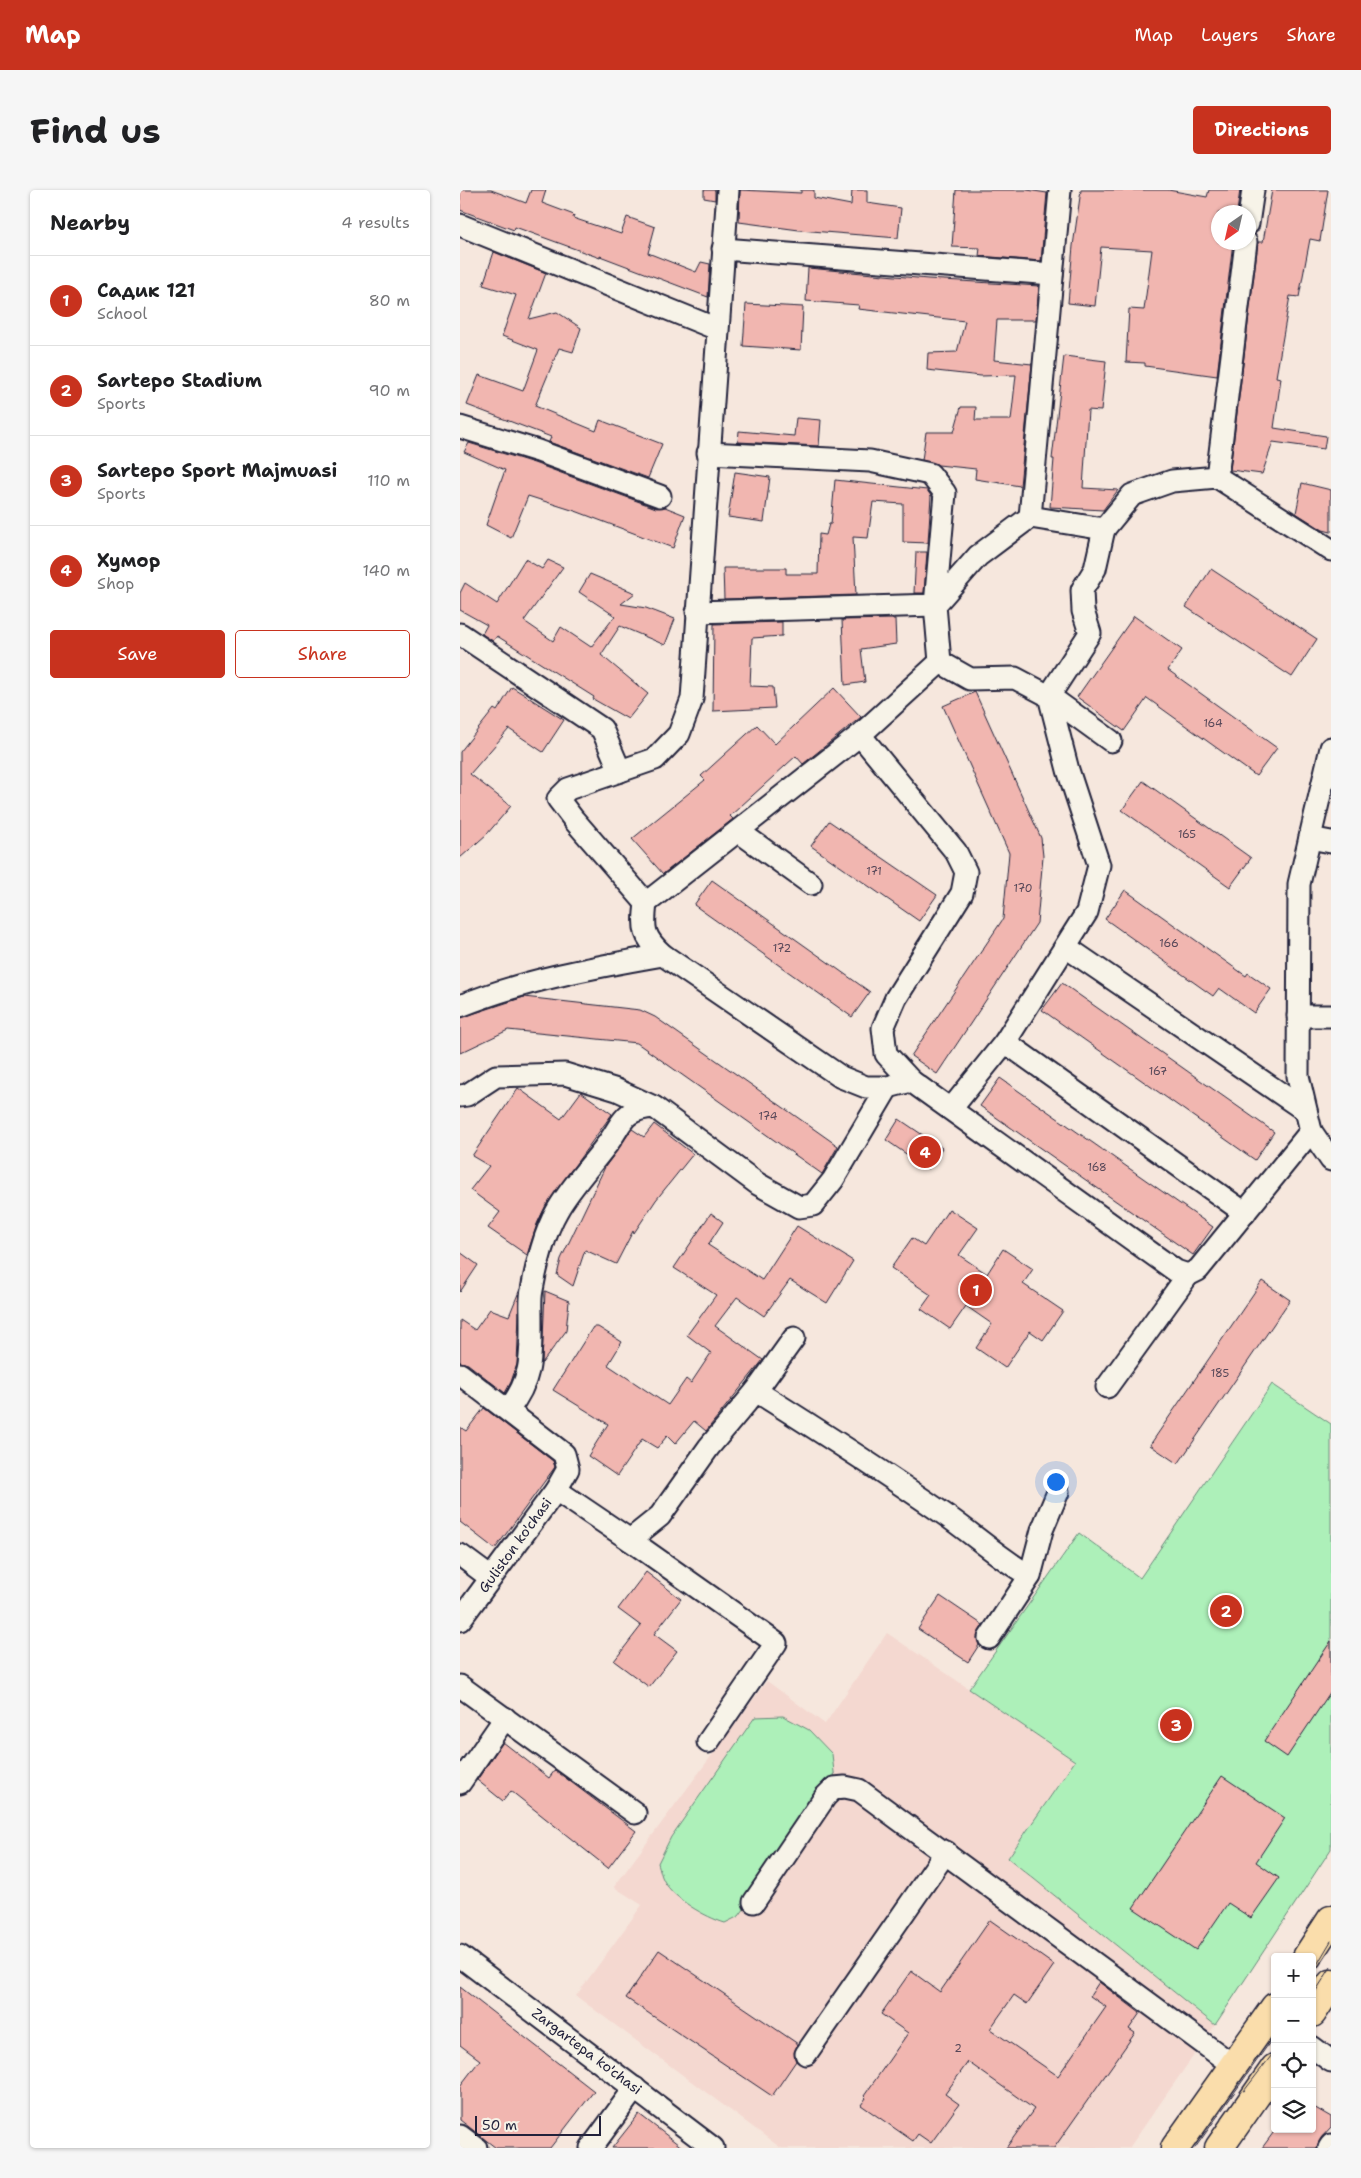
<!DOCTYPE html>
<html lang="en">
<head>
<meta charset="utf-8">
<style>
  :root { --surface:#fff; --page:#f6f6f6; --text:#202124; --muted:#757577; --line:#e0e0e0; --accent:#c8321e }
  body { margin:0; font-family:"Shantell Sans",sans-serif; background:var(--page); color:var(--text) }
  .controls { position:absolute; right:15px; bottom:15px; display:grid; overflow:hidden; border-radius:5px; box-shadow:0 1px 4px #0004 }
  .controls button { width:45px; height:45px; display:grid; place-items:center; padding:0; border:0; border-bottom:1px solid var(--line); background:var(--surface); color:var(--text); font:25px sans-serif }
  .compass { position:absolute; left:751px; top:15px; width:45px; height:45px; border-radius:50%; background:var(--surface); box-shadow:0 1px 4px #0004; rotate:214deg }
  .scale { position:absolute; left:15px; bottom:12px; width:126px; box-sizing:border-box; padding-left:5px; border:2px solid #22223b; border-top:0; font-size:14px; line-height:18px; white-space:nowrap; color:#22223b; -webkit-text-stroke:4px #f7f3e8; paint-order:stroke }
  .you { position:absolute; left:595px; top:1291px; width:18px; height:18px; margin:-12px; border:4px solid #fff; border-radius:50%; background:#1a73e8; box-shadow:0 0 0 8px #1a73e833 }
  .badge { display:grid; place-items:center; width:32px; height:32px; border-radius:50%; background:var(--accent); color:#fff; font-size:16px; font-weight:700 }
  .pin { position:absolute; translate:-50% -50%; border:2px solid #fff; box-shadow:0 1px 5px #0006 }
  .list { margin:0; padding:0; list-style:none }
  h2 { display:flex; justify-content:space-between; align-items:center; height:65px; margin:0; padding:0 20px; font-size:21px }
  h2 small { font-size:16px; font-weight:400; color:var(--muted) }
  .list li { display:grid; grid-template-columns:32px 1fr auto; gap:15px; align-items:center; box-sizing:border-box; height:90px; padding:0 20px; border-top:1px solid var(--line) }
  .list b { display:block; font-size:19px; white-space:nowrap }
  .list p { margin:0; font-size:16px; white-space:nowrap; color:var(--muted) }
  .list em { font-size:16px; font-style:normal; color:var(--muted) }
  .actions { display:flex; gap:10px; padding:15px 20px }
  .actions a { flex:1; padding:11px 0; border:1px solid var(--accent); border-radius:5px; text-align:center; font-size:18px; color:var(--accent) }
  .actions .main { background:var(--accent); color:#fff }
  .icon { flex:none; width:28px; height:28px; fill:none; stroke:currentColor; stroke-width:2; stroke-linecap:round; stroke-linejoin:round }
  .map { position:relative; flex:none; width:871px; height:1958px; overflow:hidden; border-radius:5px }
  header { display:flex; align-items:center; gap:30px; box-sizing:border-box; height:70px; padding:0 25px; background:var(--accent); color:#fff }
  header strong { font-size:24px }
  nav { display:flex; gap:28px; margin-inline-start:auto; font-size:18px }
  .intro { display:flex; align-items:center; justify-content:space-between; box-sizing:border-box; height:120px; padding:0 30px }
  h1 { margin:0; font-size:35px }
  .button { padding:12px 22px; border-radius:5px; background:var(--accent); color:#fff; font-size:18px; font-weight:700 }
  main { display:flex; gap:30px; padding:0 30px }
  aside { flex:1; background:var(--surface); border-radius:5px; box-shadow:0 1px 4px #0004 }
  .map>svg:first-child { display:block }
</style>
</head>
<body>
<header>
<strong>Map</strong>
<nav><a>Map</a><a>Layers</a><a>Share</a></nav>
</header>
<div class="intro"><h1>Find us</h1><a class="button">Directions</a></div>
<main>
<aside>
<h2>Nearby<small>4 results</small></h2>
<ul class="list">
<li><span class="badge">1</span><div><b>Садик 121</b><p>School</p></div><em>80 m</em></li>
<li><span class="badge">2</span><div><b>Sartepo Stadium</b><p>Sports</p></div><em>90 m</em></li>
<li><span class="badge">3</span><div><b>Sartepo Sport Majmuasi</b><p>Sports</p></div><em>110 m</em></li>
<li><span class="badge">4</span><div><b>Хумор</b><p>Shop</p></div><em>140 m</em></li>
</ul>
<div class="actions"><a class="main">Save</a><a>Share</a></div>
</aside>
<div class="map">
<svg width="871" height="1958" viewBox="0 0 871 1958">
  <rect width="100%" height="100%" fill="#f6e7dd"/>
  <filter id="ink" filterUnits="userSpaceOnUse"><feTurbulence type="fractalNoise" baseFrequency=".02" numOctaves="2"/><feDisplacementMap in="SourceGraphic" scale="10" xChannelSelector="R" yChannelSelector="G"/><feConvolveMatrix kernelMatrix="1 2 1 2 8 2 1 2 1" color-interpolation-filters="sRGB"/></filter>
  <g filter="url(#ink)">
    <polygon fill="#f4d8d0" points="427,1443 615,1571 548,1668 755,1835 669,1958 321,1958 116,1806 182,1715 154,1697 307,1491 365,1534"/>
    <g fill="#adf0b9" stroke="#68897a">
      <polygon points="812,1194 871,1234 871,1659 755,1835 548,1668 615,1571 509,1499 619,1343 680,1388"/>
      <path d="M323 1526 349 1540 372 1564 375 1591 361 1614 279 1726 265 1733C245 1727 214 1709 204 1691 201 1686 200 1679 198 1673L211 1647 295 1527Z"/>
    </g>
    <g fill="#f1b6b0" stroke="#22223b">
      <polygon points="0,0 31,0 66,13 71,0 86,0 82,13 114,25 113,28 161,44 167,27 195,37 188,63 236,82 241,72 250,74 248,107 140,66 140,68 55,37 54,40 0,20"/>
      <polygon points="244,0 255,0 255,10 244,8"/>
      <polygon points="280,0 341,3 341,0 354,0 354,8 391,15 392,0 407,0 407,13 441,18 438,48 339,40 279,32"/>
      <polygon points="496,0 567,0 587,3 581,71 519,66 520,58 492,57"/>
      <polygon points="621,0 708,0 747,7 749,0 780,0 777,22 758,22 758,52 773,52 757,186 685,176 685,173 666,172 669,119 684,120 692,60 641,57 635,116 608,113 613,56"/>
      <polygon points="812,0 868,0 860,51 850,49 839,107 830,106 816,187 821,188 814,238 866,246 864,259 813,252 802,284 770,280 798,52 803,52"/>
      <polygon points="34,62 86,83 69,129 97,122 121,138 113,162 99,158 75,216 136,241 140,230 202,254 188,288 89,252 91,247 7,215 19,185 63,201 78,160 42,146 56,105 23,95"/>
      <polygon points="348,78 468,89 579,96 576,130 537,130 534,170 572,174 560,296 515,289 516,279 478,275 462,270 466,242 494,242 501,217 516,217 515,230 551,230 556,185 521,186 467,180 468,163 497,162 505,131 398,119 399,115 346,111"/>
      <polygon points="286,114 343,117 341,160 283,156"/>
      <polygon points="604,166 646,171 641,221 628,220 623,298 658,300 643,320 590,317 594,269 592,269"/>
      <polygon points="336,228 361,230 359,256 278,252 279,241 334,246"/>
      <polygon points="9,253 74,273 196,318 205,317 225,325 213,358 118,322 68,306 51,348 26,335 45,280 4,262"/>
      <polygon points="275,282 310,287 304,332 268,327"/>
      <polygon points="375,290 467,300 471,306 468,353 443,352 443,314 413,312 408,348 393,347 396,405 264,409 263,378 326,378 326,384 358,384 359,344 366,345 369,334 371,334"/>
      <polygon points="842,293 871,300 871,342 863,340 836,323"/>
      <polygon points="456,362 467,362 464,403 454,403"/>
      <polygon points="65,369 82,379 88,370 103,377 64,431 93,451 101,437 131,457 155,426 119,402 130,384 175,403 161,414 186,418 215,429 205,455 160,436 141,465 188,504 168,529 133,509 134,507 37,446 33,451 22,444 27,435 0,420 0,403 5,393 37,414"/>
      <polygon points="751,379 857,449 832,487 726,417"/>
      <polygon points="674,426 722,460 708,480 817,558 796,586 687,508 664,541 617,507"/>
      <polygon points="435,429 436,454 401,459 405,492 385,495 382,430"/>
      <polygon points="322,432 322,446 292,448 290,496 313,497 315,518 253,521 254,434"/>
      <polygon points="52,497 104,530 83,562 49,539 10,584 51,616 27,644 0,668 0,562 34,519 37,521"/>
      <polygon points="374,498 401,527 343,574 336,566 270,626 273,629 203,684 172,649 245,590 241,586 297,535 315,554"/>
      <polygon points="515,502 581,648 583,666 577,733 477,884 451,866 543,729 549,663 483,516"/>
      <polygon points="683,591 791,668 770,697 662,620"/>
      <polygon points="369,631 477,705 459,731 351,656"/>
      <polygon points="252,690 410,802 392,827 234,715"/>
      <polygon points="665,700 786,786 788,783 811,799 794,823 759,798 753,806 645,729"/>
      <polygon points="602,793 814,942 795,970 582,820"/>
      <polygon points="64,807 180,820 195,827 378,956 362,984 177,853 48,840 0,863 0,828"/>
      <polygon points="540,888 753,1037 733,1065 520,916"/>
      <polygon points="58,898 101,929 121,902 152,924 86,1015 77,1034 67,1065 28,1038 40,1022 10,1000 29,976 12,966"/>
      <polygon points="439,929 482,958 468,979 426,950"/>
      <polygon points="194,934 233,964 196,1010 174,1043 173,1041 156,1074 125,1060 113,1096 97,1085 101,1069 145,977 172,939 184,947"/>
      <polygon points="489,1019 518,1038 499,1065 527,1084 543,1059 573,1079 563,1094 603,1121 583,1150 570,1141 545,1178 516,1158 532,1134 506,1116 490,1139 461,1119 471,1105 431,1078 452,1048 464,1056"/>
      <polygon points="251,1023 263,1032 248,1055 302,1090 337,1036 393,1071 367,1113 330,1090 304,1126 277,1107 255,1136 303,1170 246,1241 234,1231 215,1254 207,1246 197,1258 182,1249 157,1286 128,1266 148,1234 93,1200 133,1137 138,1137 162,1152 148,1175 208,1215 226,1189 231,1193 251,1163 227,1145 256,1105 214,1078"/>
      <polygon points="0,1062 18,1075 0,1102"/>
      <polygon points="802,1091 830,1110 718,1274 690,1255"/>
      <polygon points="60,1099 57,1174 51,1192 45,1203 8,1174 0,1172 0,1130 15,1140 30,1119 49,1126"/>
      <polygon points="85,1101 109,1111 106,1141 82,1173"/>
      <polygon points="24,1218 93,1271 95,1277 35,1359 0,1332 0,1237 6,1241"/>
      <polygon points="186,1382 221,1409 194,1444 217,1461 189,1497 154,1471 181,1436 158,1419"/>
      <polygon points="480,1406 523,1435 517,1447 519,1455 508,1472 458,1439"/>
      <polygon points="871,1451 871,1501 827,1567 804,1551"/>
      <polygon points="43,1552 89,1588 95,1580 176,1641 148,1678 51,1601 43,1611 17,1590"/>
      <polygon points="762,1586 825,1628 796,1672 819,1688 791,1728 768,1713 736,1760 673,1718"/>
      <polygon points="530,1730 594,1775 567,1814 554,1805 530,1839 598,1886 646,1817 630,1806 639,1792 680,1823 669,1839 675,1843 594,1958 546,1958 574,1919 508,1872 485,1904 499,1914 471,1953 458,1944 453,1951 401,1915 406,1908 404,1906 448,1843 421,1824 451,1781 480,1802"/>
      <polygon points="199,1760 338,1854 334,1862 336,1871 312,1906 166,1808"/>
      <polygon points="0,1797 134,1901 90,1958 36,1958 0,1930 0,1896 20,1870 0,1855"/>
      <polygon points="852,1916 871,1927 871,1937 861,1948 857,1958 802,1958 816,1939 852,1939"/>
      <polygon points="179,1924 223,1958 152,1958"/>
    </g>
    <g fill="none" stroke-linecap="round" stroke-linejoin="round">
      <g stroke="#22223b" stroke-width="25">
        <g id="minor">
          <path d="M268 0 232 509 219 544 195 569 108 599 98 609 114 630 186 713C183 739 183 747 203 765L381 887 406 897H428L451 891 716 1081 728 1085 738 1080 851 941"/>
          <polyline points="788,34 793,0"/>
          <polyline points="0,35 257,139"/>
          <polyline points="263,59 592,84"/>
          <polyline points="0,237 78,261 200,306"/>
          <polyline points="757,287 786,52"/>
          <polyline points="570,327 600,0"/>
          <polyline points="644,339 635,379 622,400 623,421 630,443 589,506 651,551"/>
          <polyline points="237,422 475,415 485,303 470,284 410,271 248,263"/>
          <polyline points="0,444 142,539 160,581"/>
          <polyline points="480,472 510,489 555,488 589,506 608,580 639,675 627,722 545,852 491,919"/>
          <polyline points="400,545 496,662 506,682 502,703 436,808 423,838 426,864 451,891"/>
          <polyline points="871,558 839,694 838,886 851,941 871,970"/>
          <polyline points="278,641 351,694"/>
          <polyline points="850,648 871,652"/>
          <polyline points="186,713 400,545 480,472 475,415 518,366 570,327 644,339 672,305 712,291 757,287 871,360"/>
          <polyline points="606,757 846,921"/>
          <path d="M0 816C64 790 134 777 203 765"/>
          <polyline points="838,826 871,826"/>
          <polyline points="545,852 785,1023"/>
          <polyline points="0,906 7,905 36,886 105,884 157,900 194,917"/>
          <polyline points="0,1184 104,1264 108,1279 96,1300 0,1430"/>
          <polyline points="647,1197 728,1085"/>
          <polyline points="296,1201 334,1148"/>
          <path d="M48 1220C73 1189 71 1165 71 1127 71 1118 70 1109 72 1100 76 1077 85 1041 97 1021 110 998 129 978 145 957 164 933 160 920 194 917L298 994 339 1017 353 1015 373 990 428 897"/>
          <path d="M96 1300 170 1350 200 1326 249 1257 296 1201C360 1241 422 1281 484 1324 513 1344 539 1368 570 1386L529 1448"/>
          <polyline points="170,1350 316,1453 248,1552"/>
          <polyline points="0,1365 31,1388"/>
          <polyline points="570,1386 582,1340 598,1302"/>
          <polyline points="0,1496 175,1623"/>
          <polyline points="0,1593 45,1528"/>
          <polyline points="294,1712 365,1607 374,1598 385,1597 399,1600 774,1876"/>
          <polyline points="0,1766 253,1958"/>
          <polyline points="852,1857 871,1871"/>
          <polyline points="346,1864 486,1662"/>
          <polyline points="0,1946 16,1958"/>
          <polyline points="131,1958 175,1898"/>
          <polyline points="869,1958 871,1955"/>
        </g>
      </g>
      <g stroke="#22223b" stroke-width="31">
        <g id="major">
          <polyline points="847,1767 871,1730"/>
          <polyline points="852,1823 871,1794"/>
          <polyline points="715,1958 815,1817"/>
          <polyline points="759,1958 815,1878"/>
        </g>
      </g>
      <use href="#minor" stroke="#f7f3e8" stroke-width="21"/>
      <use href="#major" stroke="#faddab" stroke-width="28"/>
      <g stroke="#22223b" stroke-width="1">
        <polyline points="852,1783 871,1751"/>
        <polyline points="852,1807 871,1777"/>
        <polyline points="784,1901 815,1861"/>
        <polyline points="735,1958 815,1845"/>
      </g>
    </g>
  </g>
  <g text-anchor="middle" stroke-width="4" stroke-linejoin="round" paint-order="stroke">
    <g font-size="11" fill="#564758">
      <text x="753" y="537">164</text>
      <text x="727" y="648">165</text>
      <text x="414" y="685">171</text>
      <text x="563" y="702">170</text>
      <text x="709" y="757">166</text>
      <text x="322" y="762">172</text>
      <text x="698" y="885">167</text>
      <text x="308" y="930">174</text>
      <text x="637" y="981">168</text>
      <text x="760" y="1187">185</text>
      <text x="498" y="1862">2</text>
    </g>
    <g font-size="14" fill="#22223b" stroke="#f7f3e8">
      <text transform="translate(55 1355) rotate(-54)" y="5">Guliston ko'chasi</text>
      <text transform="translate(127 1861) rotate(37)" y="5">Zargartepa ko'chasi</text>
    </g>
  </g>
</svg>
<div class="controls">
<button>+</button>
<button>−</button>
<button><svg class="icon" aria-label="locate" viewBox="0 0 24 24"><circle cx="12" cy="12" r="6"/><path d="M12 2v4M12 18v4M2 12h4M18 12h4"/></svg></button>
<button><svg class="icon" aria-label="layers" viewBox="0 0 24 24"><path d="M12 4l9 5-9 5-9-5zM3 14l9 5 9-5"/></svg></button>
</div>
<svg class="compass" viewBox="-18 -18 36 36"><path d="M0-13l5 13h-10z" fill="#e53935"/><path d="M0 13l5-13h-10z" fill="#757577"/></svg>
<div class="scale">50 m</div>
<div class="you"></div>
<div class="pin badge" style="left:516px;top:1100px">1</div>
<div class="pin badge" style="left:766px;top:1421px">2</div>
<div class="pin badge" style="left:716px;top:1535px">3</div>
<div class="pin badge" style="left:465px;top:962px">4</div>
</div>
</main>
</body>
</html>
